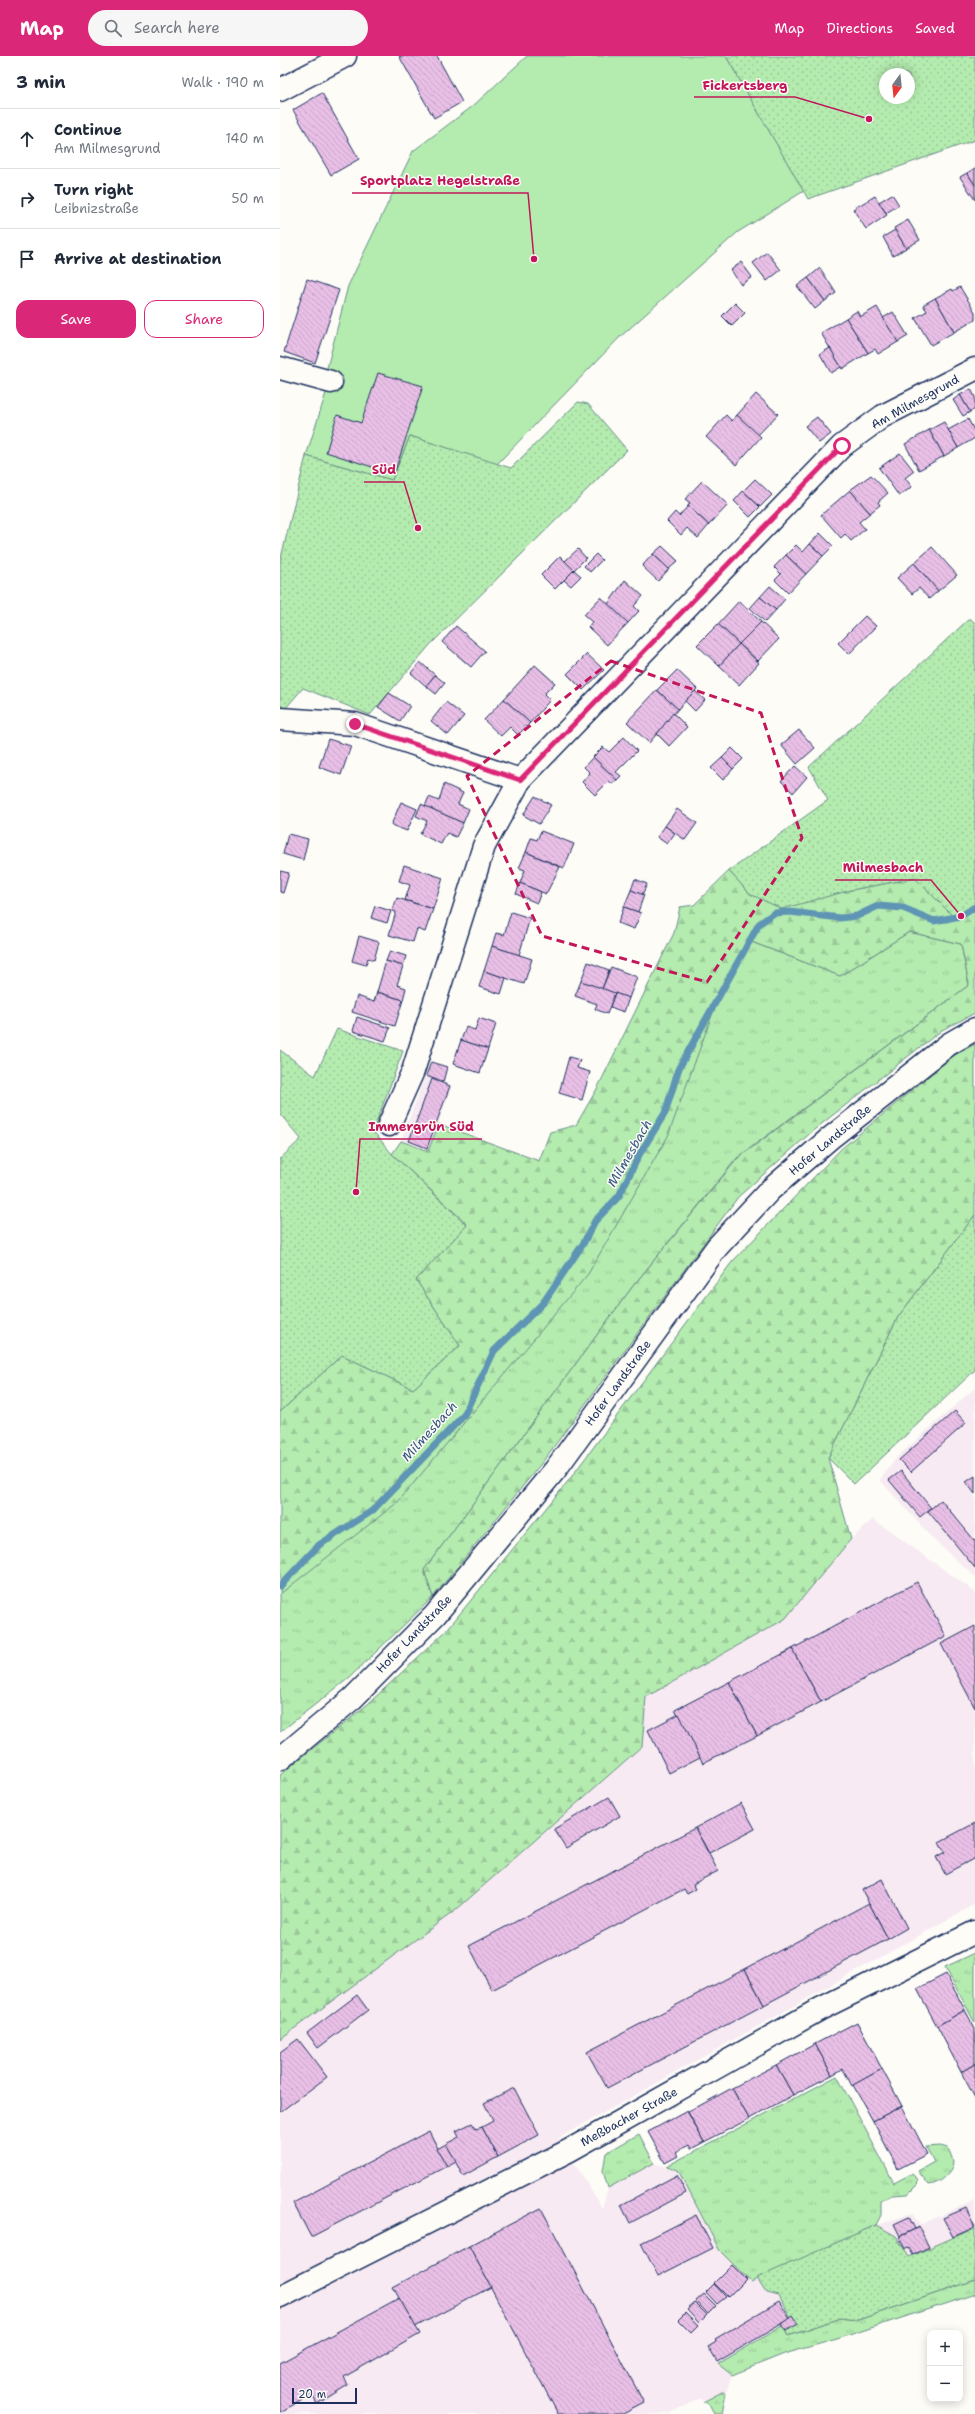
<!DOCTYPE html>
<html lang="en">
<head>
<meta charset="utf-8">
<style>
  :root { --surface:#fff; --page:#f6f6f7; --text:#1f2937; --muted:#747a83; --line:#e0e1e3; --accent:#db2777 }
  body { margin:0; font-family:"Shantell Sans",sans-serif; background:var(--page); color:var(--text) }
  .controls { position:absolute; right:12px; bottom:12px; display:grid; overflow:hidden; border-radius:8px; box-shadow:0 2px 10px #0003 }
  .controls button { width:36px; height:36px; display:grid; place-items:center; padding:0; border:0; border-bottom:1px solid var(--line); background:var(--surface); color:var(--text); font:20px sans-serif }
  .compass { position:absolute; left:599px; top:12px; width:36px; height:36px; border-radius:50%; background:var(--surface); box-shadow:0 2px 10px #0003; rotate:195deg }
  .scale { position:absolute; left:12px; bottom:10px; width:65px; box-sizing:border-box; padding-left:4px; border:2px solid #1b2f5e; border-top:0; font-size:11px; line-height:14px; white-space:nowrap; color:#1b2f5e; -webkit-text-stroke:3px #fdfcf7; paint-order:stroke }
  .stop { position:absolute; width:12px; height:12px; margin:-9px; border:3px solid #db2777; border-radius:50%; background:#fff }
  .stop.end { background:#db2777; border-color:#fff; box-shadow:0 1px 4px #0008 }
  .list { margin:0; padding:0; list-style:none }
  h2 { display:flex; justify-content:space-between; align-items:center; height:52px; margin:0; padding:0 16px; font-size:17px }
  h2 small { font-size:13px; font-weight:400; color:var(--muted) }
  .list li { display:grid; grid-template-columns:26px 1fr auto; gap:12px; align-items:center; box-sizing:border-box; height:60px; padding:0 16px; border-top:1px solid var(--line) }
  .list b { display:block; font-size:15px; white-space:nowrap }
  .list p { margin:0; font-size:13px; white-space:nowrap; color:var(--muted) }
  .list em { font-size:13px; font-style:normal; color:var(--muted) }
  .actions { display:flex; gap:8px; padding:12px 16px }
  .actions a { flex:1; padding:9px 0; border:1px solid var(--accent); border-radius:12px; text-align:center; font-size:14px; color:var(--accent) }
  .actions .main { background:var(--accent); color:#fff }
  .icon { flex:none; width:22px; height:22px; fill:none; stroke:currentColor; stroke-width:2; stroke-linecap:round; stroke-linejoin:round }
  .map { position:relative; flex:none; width:695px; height:2358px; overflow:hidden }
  header { display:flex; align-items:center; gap:24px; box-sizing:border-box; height:56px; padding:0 20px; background:var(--accent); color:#fff }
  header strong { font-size:19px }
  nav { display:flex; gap:22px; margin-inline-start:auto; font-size:14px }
  .search { width:280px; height:36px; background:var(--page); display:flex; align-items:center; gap:10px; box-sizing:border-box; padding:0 14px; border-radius:22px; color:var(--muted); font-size:15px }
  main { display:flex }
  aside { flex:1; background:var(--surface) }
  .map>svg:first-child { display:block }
</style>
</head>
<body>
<header>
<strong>Map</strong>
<div class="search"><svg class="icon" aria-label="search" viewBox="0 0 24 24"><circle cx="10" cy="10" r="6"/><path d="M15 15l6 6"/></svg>Search here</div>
<nav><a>Map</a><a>Directions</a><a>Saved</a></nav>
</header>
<main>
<aside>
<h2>3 min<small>Walk · 190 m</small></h2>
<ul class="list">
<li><svg class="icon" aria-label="ahead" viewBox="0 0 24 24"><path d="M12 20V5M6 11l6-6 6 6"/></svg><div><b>Continue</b><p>Am Milmesgrund</p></div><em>140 m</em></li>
<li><svg class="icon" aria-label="right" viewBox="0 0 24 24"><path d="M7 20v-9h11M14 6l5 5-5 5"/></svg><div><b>Turn right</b><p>Leibnizstraße</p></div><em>50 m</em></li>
<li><svg class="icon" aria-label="arrive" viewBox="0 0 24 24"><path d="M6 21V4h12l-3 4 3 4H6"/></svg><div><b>Arrive at destination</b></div></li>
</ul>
<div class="actions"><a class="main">Save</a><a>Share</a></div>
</aside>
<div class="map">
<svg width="695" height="2358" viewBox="0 0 695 2358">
  <defs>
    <pattern id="grass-tufts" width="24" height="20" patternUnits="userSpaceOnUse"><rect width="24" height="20" fill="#b4ebaf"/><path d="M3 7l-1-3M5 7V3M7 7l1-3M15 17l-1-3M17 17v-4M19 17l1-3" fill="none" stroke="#9aca99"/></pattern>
    <pattern id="forest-firs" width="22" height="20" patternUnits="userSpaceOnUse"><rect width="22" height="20" fill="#b4ebaf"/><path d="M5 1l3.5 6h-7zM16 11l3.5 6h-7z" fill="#9aca99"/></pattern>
    <pattern id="garden-dots" width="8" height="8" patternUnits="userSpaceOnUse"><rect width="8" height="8" fill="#b4ebaf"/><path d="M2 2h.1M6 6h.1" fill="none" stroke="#9aca99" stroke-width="1.8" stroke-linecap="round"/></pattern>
    <pattern id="building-back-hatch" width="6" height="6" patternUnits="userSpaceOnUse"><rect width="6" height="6" fill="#e9bfe6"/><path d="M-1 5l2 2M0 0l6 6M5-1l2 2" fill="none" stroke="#c7a4c8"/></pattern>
  </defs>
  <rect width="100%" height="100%" fill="#fdfcf7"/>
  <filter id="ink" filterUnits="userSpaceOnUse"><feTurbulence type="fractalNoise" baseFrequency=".025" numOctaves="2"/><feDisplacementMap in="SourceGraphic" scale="8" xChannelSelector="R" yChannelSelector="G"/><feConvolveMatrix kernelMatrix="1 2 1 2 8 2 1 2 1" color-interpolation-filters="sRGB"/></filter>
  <g filter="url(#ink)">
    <g fill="#f7eaf2">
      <polygon points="145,1020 172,1029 148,1095 121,1085"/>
      <polygon points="695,1332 695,1521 654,1484 600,1424 617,1401"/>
      <polygon points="593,1463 695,1536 695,1848 279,2082 322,2152 328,2132 374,2107 398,2114 440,2195 477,2222 486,2236 499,2239 510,2263 438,2308 452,2319 446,2336 442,2336 423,2346 421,2342 387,2358 0,2358 0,1983 176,1854 362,1690 366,1641 504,1563 567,1487"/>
      <polygon points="695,2144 695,2172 629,2201 616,2180 597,2169 632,2157 640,2169"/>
    </g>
    <g fill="url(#grass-tufts)" stroke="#688d86">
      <polygon points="629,876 681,888 689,929 457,1102 353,1230 144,1514 153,1541 69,1622 0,1676 0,1538 13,1527 443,929 469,885 560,920"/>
      <polygon points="695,1897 695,1967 665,1911"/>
      <polygon points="557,2020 614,2127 633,2117 638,2124 637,2129 628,2138 612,2139 601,2145 601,2159 596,2169 471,2226 440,2195 398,2114 387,2110"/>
      <polygon points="359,2078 374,2107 328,2132 323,2115 326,2097"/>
      <path d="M660 2090 668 2092C670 2097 673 2103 673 2107 672 2118 659 2128 649 2129L638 2115 654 2106 646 2091Z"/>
      <polygon points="695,2224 695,2238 557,2283 504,2298 452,2319 438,2308 502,2270 508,2280 560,2262 578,2264"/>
      <polygon points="442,2336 446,2336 442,2358 434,2358 428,2347 423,2346"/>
    </g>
    <g fill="url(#forest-firs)" stroke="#688d86">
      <polygon points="449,815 470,838 571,834 635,822 673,860 691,852 695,848 695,957 662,974 535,1073 458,1141 264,1404 153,1541 144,1514 353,1230 458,1102 689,929 681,888 629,876 560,920 469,885 443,929 388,1080 308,1218 118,1446 0,1538 0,1356 62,1299 133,1333 180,1290 136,1224 187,1168 112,1098 121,1085 148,1095 159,1068 259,1105 270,1076 296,1069 318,1031 394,877 400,851 414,849"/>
      <polygon points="695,988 695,1159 618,1261 548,1402 571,1483 505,1563 366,1641 362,1690 176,1854 0,1983 0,1719 88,1648 165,1576 289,1424 452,1206 561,1093 673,1000"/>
    </g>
    <polygon fill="#b4ebaf" stroke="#688d86" points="247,0 446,0 524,135 458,176 340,281 217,408 130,380 112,424 26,400 46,337 47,312 68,230 133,95 193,50"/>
    <g fill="url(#garden-dots)" stroke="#688d86" fill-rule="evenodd">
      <path d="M446 0H695V84L528 143ZM605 18H629V42H605Z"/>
      <polygon points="298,346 308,348 347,394 150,589 90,659 23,632 5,653 0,649 0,506 26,400 112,424 130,380 231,412"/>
      <polygon points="690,562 695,567 695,848 691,852 673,860 635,822 571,834 502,853 470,838 449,815 548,744 529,711"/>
      <polygon points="57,973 123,995 93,1075 112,1098 187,1169 136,1224 180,1290 133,1333 62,1299 0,1356 0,1103 21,1083 0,1058 0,994 35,1020"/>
      <polygon points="695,1159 695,1314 574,1428 548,1402 618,1261"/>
      <polygon points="596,2169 616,2180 629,2201 695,2172 695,2224 578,2264 560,2262 508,2280 502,2268 510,2261 499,2239 486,2236 477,2222"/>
    </g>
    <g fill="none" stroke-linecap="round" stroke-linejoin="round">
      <polyline stroke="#5f95b4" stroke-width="7" points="0,1530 39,1489 92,1455 184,1359 214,1295 263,1247 303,1188 315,1165 339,1140 359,1099 385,1057 399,1012 479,868 494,857 510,856 560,862 577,860 598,850 623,852 654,865 681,860 695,851"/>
    </g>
    <g fill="url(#building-back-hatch)" stroke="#1b2f5e">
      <polygon points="119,0 157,0 182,46 154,62"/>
      <polygon points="42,37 79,103 51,119 13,54"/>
      <polygon points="695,112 695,129 687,117"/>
      <polygon points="687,117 695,129 695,144 680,121"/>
      <polygon points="612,138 619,149 606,157 599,146"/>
      <polygon points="595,140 607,159 586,173 573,153"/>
      <polygon points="628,164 640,184 626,192 614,172"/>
      <polygon points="615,174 626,192 613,200 603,181"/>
      <polygon points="487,196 501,214 487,225 473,207"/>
      <polygon points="461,206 472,221 461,229 451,214"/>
      <polygon points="540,212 556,237 545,245 528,222"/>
      <polygon points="528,222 545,245 535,253 517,230"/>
      <polygon points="27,223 59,234 35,307 4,296"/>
      <polygon points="680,231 695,256 695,264 674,276 655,242 672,233 673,235"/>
      <polygon points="655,242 674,276 651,289 635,262 647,255 643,249"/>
      <polygon points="455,247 465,257 452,270 442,260"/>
      <polygon points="597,251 618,286 598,298 595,293 588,297 566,262 577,255 580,261"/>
      <polygon points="613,256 628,280 618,286 603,262"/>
      <polygon points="566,262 588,297 562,313 541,277"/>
      <polygon points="550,292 561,311 551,317 540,298"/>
      <polygon points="98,317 143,330 114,418 46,396 57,359 81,367"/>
      <polygon points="691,333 695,341 695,353 690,356 680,339"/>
      <polygon points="476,338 498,358 478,379 457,359"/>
      <polygon points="680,339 690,356 683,360 673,344"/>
      <polygon points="446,359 452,365 457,359 481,381 456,409 426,381"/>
      <polygon points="537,361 551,378 539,387 525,370"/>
      <polygon points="688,363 695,376 695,382 678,392 668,374"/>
      <polygon points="664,366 678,392 664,400 649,374"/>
      <polygon points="649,374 664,400 639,414 625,388"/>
      <polygon points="620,397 634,415 625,422 632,431 619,440 599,412"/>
      <polygon points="591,419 608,437 598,446 600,449 590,457 570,434"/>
      <polygon points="475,423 492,439 480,451 463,435"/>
      <polygon points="422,425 448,449 429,469 408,450 410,447 405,443"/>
      <polygon points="570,434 590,457 579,466 585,473 571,485 565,478 561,482 541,459"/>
      <polygon points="463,435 480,451 470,461 454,445"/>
      <polygon points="408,450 429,469 418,482 407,472 401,479 387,465 395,456 399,460"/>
      <polygon points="540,477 553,490 543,500 530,488"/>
      <polygon points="530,488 543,500 526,518 506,499 516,489 523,496"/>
      <polygon points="382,490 398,505 389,513 373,498"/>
      <polygon points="652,491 677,519 658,535 634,507"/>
      <polygon points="298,493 306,502 294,514 285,505"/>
      <polygon points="316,498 322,504 310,516 304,510"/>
      <polygon points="373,498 389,513 378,525 362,510"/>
      <polygon points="506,499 526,518 508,537 495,524 501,518 494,511"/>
      <polygon points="280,500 294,514 275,533 261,519"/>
      <polygon points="634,507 658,535 649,543 639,532 632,538 617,522"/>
      <polygon points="294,514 301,520 291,530 284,524"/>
      <polygon points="345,524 363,540 354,550 359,555 348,567 328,548"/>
      <polygon points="490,530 505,543 496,554 480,541"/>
      <polygon points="321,541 348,567 327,589 308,571 312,566 304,559"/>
      <polygon points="480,541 496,554 485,566 470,552"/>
      <polygon points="459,545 481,566 459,588 438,568"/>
      <polygon points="585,560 596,570 569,598 558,587"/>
      <polygon points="481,566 499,583 478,605 459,588"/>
      <polygon points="438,568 459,588 439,610 417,589"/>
      <polygon points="176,570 205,595 191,611 162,586"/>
      <polygon points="459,588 479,607 459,629 439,610"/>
      <polygon points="307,598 324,614 303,634 287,618"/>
      <polygon points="140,606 155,619 146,630 131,617"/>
      <polygon points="255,609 275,627 264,638 270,644 250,667 224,643"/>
      <polygon points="397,614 417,633 398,653 377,634"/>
      <polygon points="155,619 165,627 156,638 146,630"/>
      <polygon points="377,634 398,653 369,687 347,666"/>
      <polygon points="415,635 425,644 415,655 405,645"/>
      <polygon points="109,637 130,650 120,665 98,651"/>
      <polygon points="224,643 250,667 238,679 230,671 221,680 204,664"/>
      <polygon points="166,646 184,660 168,679 151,665"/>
      <polygon points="393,657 407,671 389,690 377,678"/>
      <polygon points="519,674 535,692 517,708 501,689"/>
      <polygon points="344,681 357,695 336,716 341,720 337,724 313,701 323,691 329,696"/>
      <polygon points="48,683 71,690 61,719 39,711"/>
      <polygon points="452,692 463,703 453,713 442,702"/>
      <polygon points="313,701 337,724 332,728 329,725 315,739 302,726 310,717 304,711"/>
      <polygon points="442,702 453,713 443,724 431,712"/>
      <polygon points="515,710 527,721 513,737 501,725"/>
      <polygon points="164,728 183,737 178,748 189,753 183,767 145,750 149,741 159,745"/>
      <polygon points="255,740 271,749 259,768 243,759"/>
      <polygon points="121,746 137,753 127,775 111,769"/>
      <polygon points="141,748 183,767 176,781 167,777 161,788 140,778 147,765 136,760"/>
      <polygon points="397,753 417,767 405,784 385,770"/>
      <polygon points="385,770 395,777 387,788 377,781"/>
      <polygon points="261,775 294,788 284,812 246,796 251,782 257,784"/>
      <polygon points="8,778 28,783 23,804 3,798"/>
      <polygon points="246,796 280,811 266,838 240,827 245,814 239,812"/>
      <polygon points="124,809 163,822 153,853 125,844 130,829 119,825"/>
      <polygon points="0,815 9,817 3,837 0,836"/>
      <polygon points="355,823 367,828 362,839 351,834"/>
      <polygon points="240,827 261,836 257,847 236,838"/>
      <polygon points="351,834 364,839 358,856 344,851"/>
      <polygon points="117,842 153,853 145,876 137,873 133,886 109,879 116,856 112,855"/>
      <polygon points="95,850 111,855 107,867 91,862"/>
      <polygon points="344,851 361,857 354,873 338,867"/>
      <polygon points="231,856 250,862 239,899 212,890 216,877 224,879"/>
      <polygon points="79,880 99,886 94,904 88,902 86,909 72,905"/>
      <polygon points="212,890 252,903 244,928 204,915"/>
      <polygon points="110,895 126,900 123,910 106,905"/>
      <polygon points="106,905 123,910 117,929 126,932 123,944 97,936"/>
      <polygon points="308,906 329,914 322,933 301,925"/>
      <polygon points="331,911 357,921 349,942 322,933"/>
      <polygon points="204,915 226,922 221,938 199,931"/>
      <polygon points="301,925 335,937 327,958 315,953 317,948 295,940"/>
      <polygon points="97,936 123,944 115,970 72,956 77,940 94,946"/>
      <polygon points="335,937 349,942 344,956 330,951"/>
      <polygon points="77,961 110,972 105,985 73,975"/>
      <polygon points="199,962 216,968 208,993 181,984 186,971 195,974"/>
      <polygon points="181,984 208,993 200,1017 173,1008"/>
      <polygon points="289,1001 300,1004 297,1012 310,1016 302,1044 279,1037"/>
      <polygon points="151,1006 167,1011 163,1026 146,1020"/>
      <polygon points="152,1023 170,1030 147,1092 129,1085"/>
      <polygon points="675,1355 686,1367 631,1416 619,1404"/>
      <polygon points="621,1415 651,1452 640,1461 609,1424"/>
      <polygon points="695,1420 695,1438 686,1426"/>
      <polygon points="661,1444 695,1485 695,1512 648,1455"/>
      <polygon points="637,1526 666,1580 541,1646 512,1593"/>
      <polygon points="695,1570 695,1652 661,1588"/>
      <polygon points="512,1593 541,1646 477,1680 449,1626"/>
      <polygon points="449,1626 477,1680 423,1707 395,1654"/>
      <polygon points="399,1658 420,1701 389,1717 368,1674"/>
      <polygon points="329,1741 340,1760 286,1792 274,1773"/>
      <polygon points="461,1747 475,1773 429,1797 415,1772"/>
      <polygon points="695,1767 695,1802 665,1818 656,1801 665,1796 659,1786"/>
      <polygon points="415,1772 438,1815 413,1828 416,1833 407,1838 404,1833 212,1934 189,1890"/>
      <polygon points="602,1823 627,1872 608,1883 582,1834"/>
      <polygon points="589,1847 608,1883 484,1949 465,1913"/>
      <polygon points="465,1913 484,1949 327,2032 307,1996"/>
      <polygon points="666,1918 685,1954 657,1970 637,1933"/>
      <polygon points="77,1939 88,1954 38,1992 27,1977"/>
      <polygon points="685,1954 695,1973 695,2008 681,2016 657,1970"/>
      <polygon points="577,1966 602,2013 572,2030 563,2013 552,2019 535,1988"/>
      <polygon points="18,1983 47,2021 0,2056 0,1996"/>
      <polygon points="535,1988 552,2019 513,2039 496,2009"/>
      <polygon points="695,2008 695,2042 681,2016"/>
      <polygon points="496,2009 513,2039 469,2063 452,2032"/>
      <polygon points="602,2013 622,2050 593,2065 573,2029"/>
      <polygon points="234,2032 259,2079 218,2101 202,2071 213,2065 204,2047"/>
      <polygon points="452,2032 469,2063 424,2086 408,2056"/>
      <polygon points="622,2050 647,2098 618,2113 593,2065"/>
      <polygon points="407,2055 424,2086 411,2093 409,2089 396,2096 398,2100 385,2107 368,2076"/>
      <polygon points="192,2067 196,2073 202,2071 218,2101 183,2120 166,2088 179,2081 176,2075"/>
      <polygon points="149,2075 167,2110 31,2181 13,2147"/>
      <polygon points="166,2088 176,2105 167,2110 157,2093"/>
      <polygon points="397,2119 406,2137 350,2167 341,2149"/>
      <polygon points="261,2152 364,2347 343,2358 278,2358 189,2190"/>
      <polygon points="686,2152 695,2171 673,2181 663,2162"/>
      <polygon points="416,2159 433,2192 378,2220 361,2187"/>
      <polygon points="629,2161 635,2173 620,2180 614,2168"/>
      <polygon points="639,2171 649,2191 633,2199 629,2192 625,2193 619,2181"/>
      <polygon points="189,2190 211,2231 135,2271 113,2231"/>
      <polygon points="452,2209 466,2223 448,2241 434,2227"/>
      <polygon points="434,2228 446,2241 437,2248 426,2236"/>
      <polygon points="424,2238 436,2250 428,2258 416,2245"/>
      <polygon points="119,2242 140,2278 64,2321 68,2329 37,2348 32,2339 0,2356 0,2307"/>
      <polygon points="499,2245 510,2263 437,2306 428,2291 436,2286 435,2283"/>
      <polygon points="415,2247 427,2259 419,2267 407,2254"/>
      <polygon points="405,2257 418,2270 411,2277 398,2264"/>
      <polygon points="513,2260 518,2268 506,2275 502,2268"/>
    </g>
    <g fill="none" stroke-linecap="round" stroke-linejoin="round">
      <g stroke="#1b2f5e" stroke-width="25">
        <g id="minor">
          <polyline points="0,34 65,0"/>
          <polyline points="0,312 51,326"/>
          <polyline points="0,663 75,668 240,724"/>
          <polyline points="109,1069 133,1015 204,790 240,724 562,390 603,360 695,313"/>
          <polyline points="0,2241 290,2094 540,1953 695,1876"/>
        </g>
      </g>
      <g stroke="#1b2f5e" stroke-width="25">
        <polyline id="primary" points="0,1703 73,1642 155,1559 275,1414 437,1191 490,1134 549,1083 669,988 695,973"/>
      </g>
      <use href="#minor" stroke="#fdfcf7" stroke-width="22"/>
      <use href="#primary" stroke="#fdfcf7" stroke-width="22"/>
    </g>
  </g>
  <g fill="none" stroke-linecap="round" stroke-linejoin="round" filter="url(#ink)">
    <polyline stroke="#db2777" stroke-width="5" points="75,668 240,724 562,390"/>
  </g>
  <path fill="none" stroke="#c2185b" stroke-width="3" stroke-dasharray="8 5" stroke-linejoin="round" d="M331 605 481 657 522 782 427 926 262 880 187 720Z"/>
  <g text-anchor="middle" stroke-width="3" stroke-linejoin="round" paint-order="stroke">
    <g font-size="12" fill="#1b2f5e" stroke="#fdfcf7">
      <text transform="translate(635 346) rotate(-29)" y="4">Am Milmesgrund</text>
      <text transform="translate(550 1084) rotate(-40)" y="4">Hofer Landstraße</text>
      <text transform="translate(338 1327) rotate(-54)" y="4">Hofer Landstraße</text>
      <text transform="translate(134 1578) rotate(-46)" y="4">Hofer Landstraße</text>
      <text transform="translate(349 2061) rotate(-29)" y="4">Meßbacher Straße</text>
    </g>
    <g font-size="13" font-style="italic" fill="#385a82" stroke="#fdfcf7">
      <text transform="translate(349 1097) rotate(-60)" y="5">Milmesbach</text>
      <text transform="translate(149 1375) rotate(-48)" y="5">Milmesbach</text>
    </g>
  </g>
  <path fill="none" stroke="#c2185b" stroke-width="1.5" d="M589 63L515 41H414M254 203L248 137H72M138 472L124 426H84M681 860L651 824H555M76 1136L80 1083H202"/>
  <g fill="#c2185b" stroke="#fdfcf7" stroke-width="1.5">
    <circle cx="589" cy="63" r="4"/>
    <circle cx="254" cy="203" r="4"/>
    <circle cx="138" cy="472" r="4"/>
    <circle cx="681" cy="860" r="4"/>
    <circle cx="76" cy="1136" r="4"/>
  </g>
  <g font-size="13" text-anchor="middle" font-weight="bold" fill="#c2185b" stroke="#fdfcf7" stroke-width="3" stroke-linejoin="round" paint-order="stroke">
    <text x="465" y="34">Fickertsberg</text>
    <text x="160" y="129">Sportplatz Hegelstraße</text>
    <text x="104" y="418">Süd</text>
    <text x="603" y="816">Milmesbach</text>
    <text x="141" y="1075">Immergrün Süd</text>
  </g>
</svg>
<div class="controls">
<button>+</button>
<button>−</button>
</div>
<svg class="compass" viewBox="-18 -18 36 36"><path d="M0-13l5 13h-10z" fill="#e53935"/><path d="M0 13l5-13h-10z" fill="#747a83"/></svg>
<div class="scale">20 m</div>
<div class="stop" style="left:562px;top:390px"></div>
<div class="stop end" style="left:75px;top:668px"></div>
</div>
</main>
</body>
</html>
